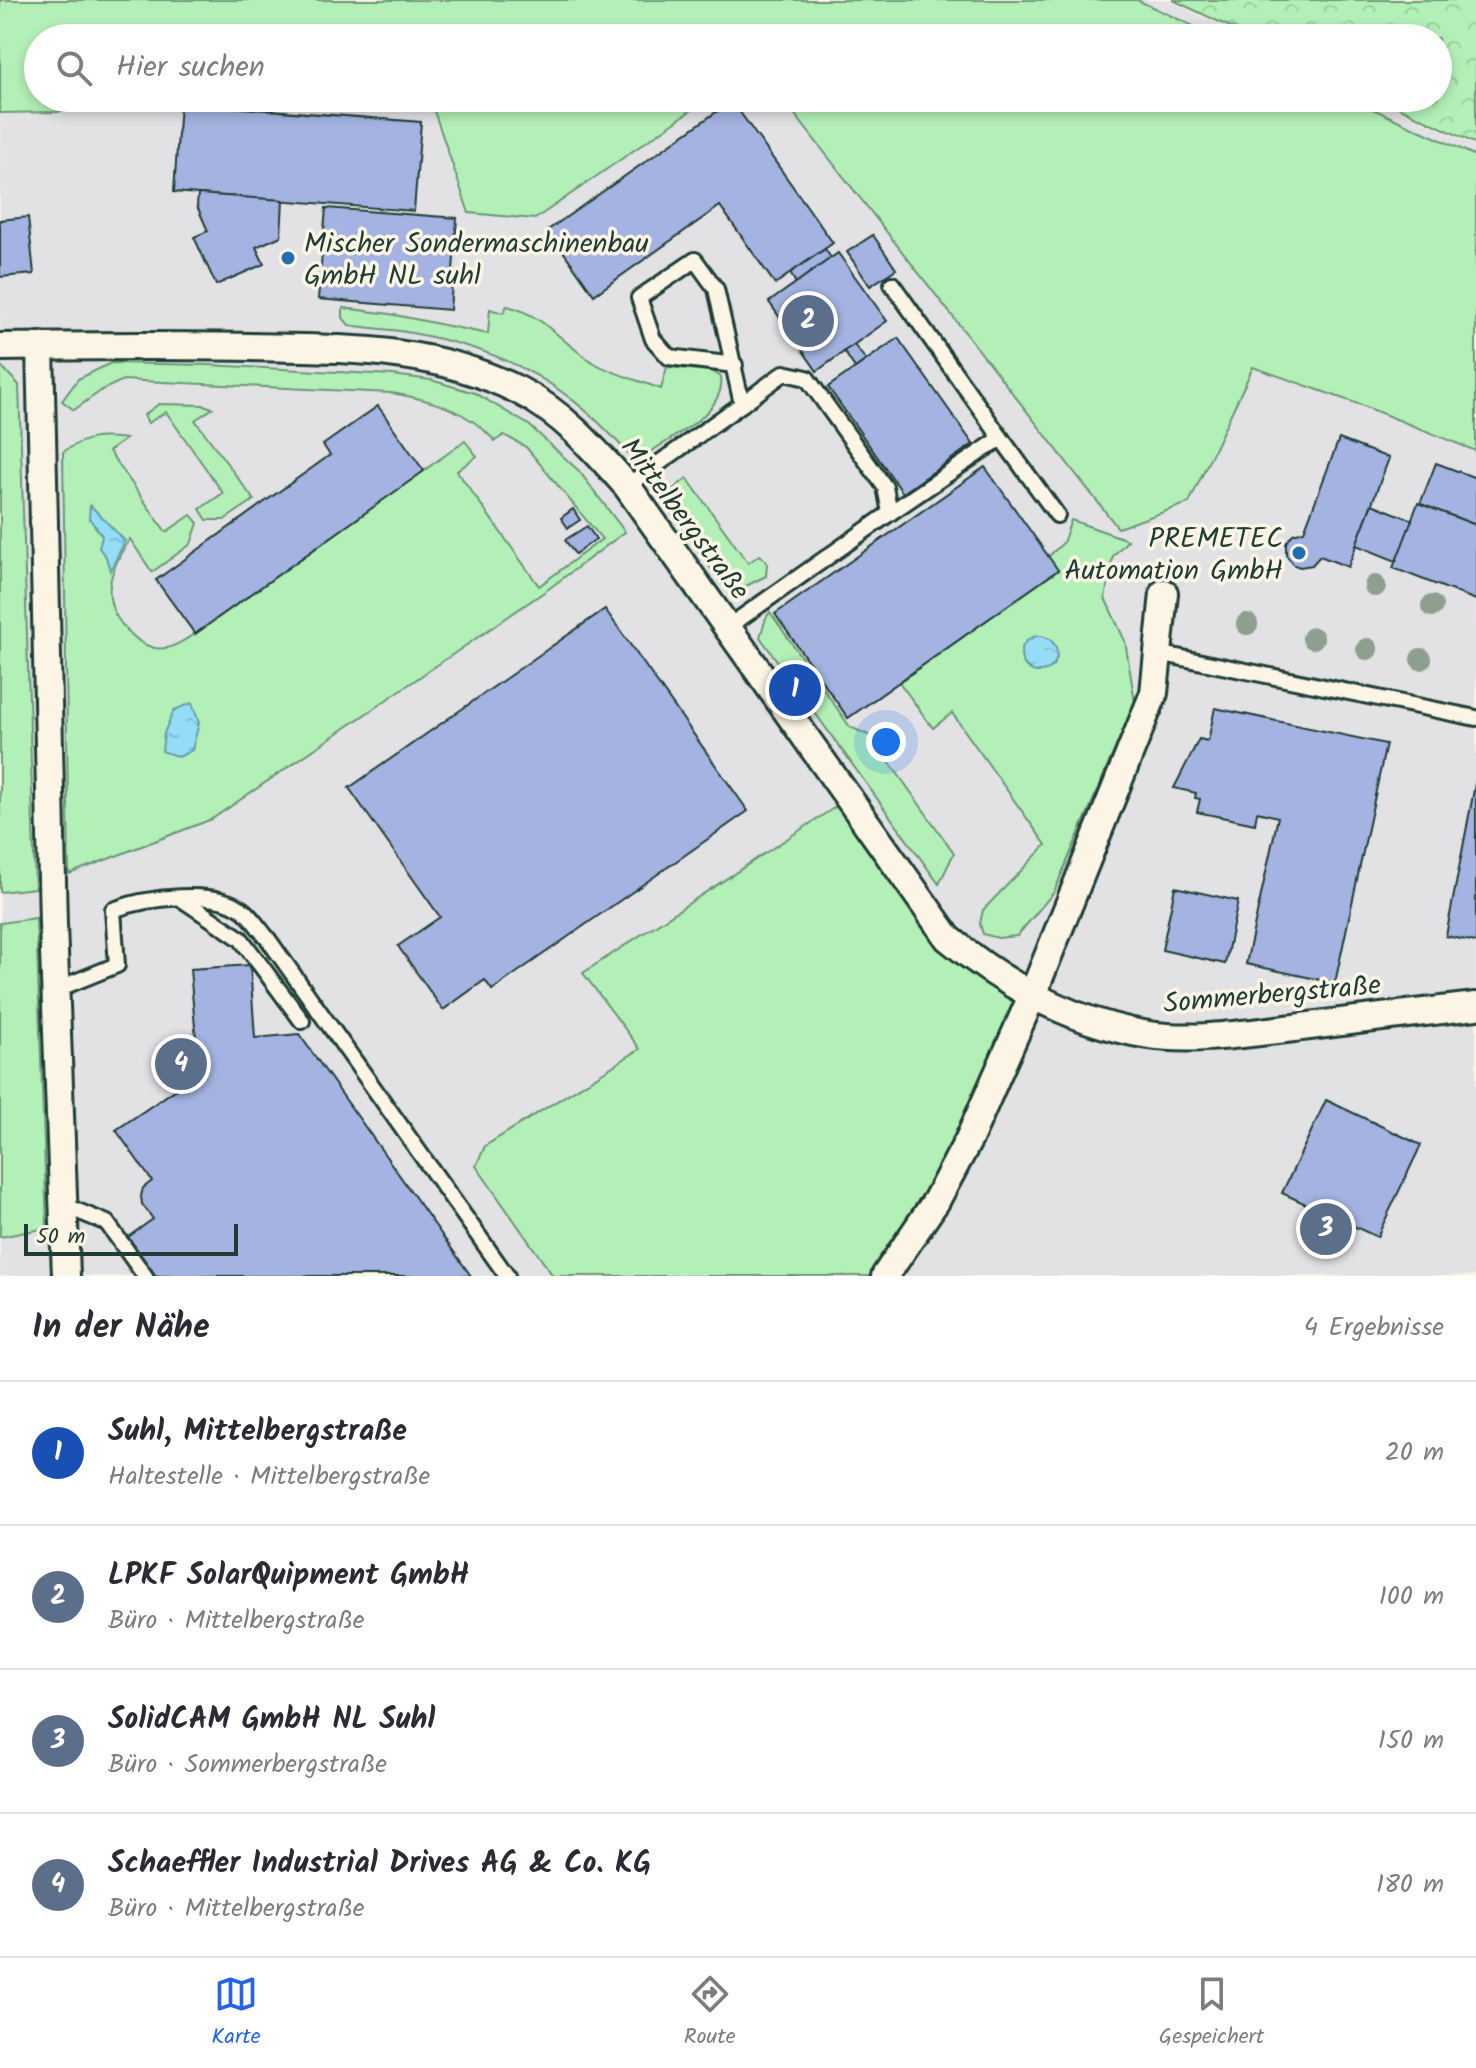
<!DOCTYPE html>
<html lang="de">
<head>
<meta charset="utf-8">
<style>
  :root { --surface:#fff; --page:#f7f7f7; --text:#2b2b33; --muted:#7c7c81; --line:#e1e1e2; --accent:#2563eb }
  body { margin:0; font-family:Kalam,sans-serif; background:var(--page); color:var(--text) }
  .scale { position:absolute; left:24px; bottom:20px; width:214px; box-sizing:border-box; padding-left:8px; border:4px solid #1f3d34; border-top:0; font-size:22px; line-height:28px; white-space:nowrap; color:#1f3d34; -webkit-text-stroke:6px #fcf5e5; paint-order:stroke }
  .you { position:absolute; left:886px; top:742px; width:28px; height:28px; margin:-20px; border:6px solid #fff; border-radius:50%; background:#1a73e8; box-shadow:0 0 0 12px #1a73e833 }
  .badge { display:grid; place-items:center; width:52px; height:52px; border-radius:50%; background:var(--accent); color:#fff; font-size:26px; font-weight:700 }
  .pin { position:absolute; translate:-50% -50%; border:4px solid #fff; box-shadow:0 2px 8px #0006 }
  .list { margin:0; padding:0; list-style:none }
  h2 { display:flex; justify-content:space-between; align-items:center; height:104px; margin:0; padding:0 32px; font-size:34px }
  h2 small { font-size:26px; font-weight:400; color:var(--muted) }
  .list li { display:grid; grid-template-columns:52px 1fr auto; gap:24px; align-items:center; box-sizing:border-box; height:144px; padding:0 32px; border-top:2px solid var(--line) }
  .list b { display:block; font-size:30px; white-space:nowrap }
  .list p { margin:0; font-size:26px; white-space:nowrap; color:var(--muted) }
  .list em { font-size:26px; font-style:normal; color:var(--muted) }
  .icon { flex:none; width:44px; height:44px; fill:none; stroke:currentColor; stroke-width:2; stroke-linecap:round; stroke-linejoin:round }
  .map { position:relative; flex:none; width:1476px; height:1276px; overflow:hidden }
  .search { position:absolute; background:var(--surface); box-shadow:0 4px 12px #0003; left:24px; right:24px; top:24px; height:88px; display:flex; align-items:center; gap:20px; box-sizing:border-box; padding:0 28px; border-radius:44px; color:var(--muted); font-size:30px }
  .sheet { height:680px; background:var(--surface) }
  nav { display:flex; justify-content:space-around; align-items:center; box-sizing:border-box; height:112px; border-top:2px solid var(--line); background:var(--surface); font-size:22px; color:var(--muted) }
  nav a { display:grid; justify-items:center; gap:4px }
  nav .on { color:var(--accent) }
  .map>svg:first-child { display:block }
</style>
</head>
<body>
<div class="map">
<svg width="1476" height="1276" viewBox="0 0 1476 1276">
  <defs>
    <pattern id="forest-crowns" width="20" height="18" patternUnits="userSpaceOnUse" patternTransform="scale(2)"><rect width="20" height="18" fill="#b3f0b7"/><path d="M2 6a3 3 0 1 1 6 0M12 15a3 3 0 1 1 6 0" fill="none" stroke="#9acf9e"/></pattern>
    <pattern id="water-ripples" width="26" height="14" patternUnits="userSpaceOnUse" patternTransform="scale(2)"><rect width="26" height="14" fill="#95dcf6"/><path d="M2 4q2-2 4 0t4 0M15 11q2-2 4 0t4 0" fill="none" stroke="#80bed4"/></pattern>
  </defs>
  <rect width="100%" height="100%" fill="#fcf5e5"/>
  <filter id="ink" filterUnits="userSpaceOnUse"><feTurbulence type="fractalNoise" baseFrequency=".0125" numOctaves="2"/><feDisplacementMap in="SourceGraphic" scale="16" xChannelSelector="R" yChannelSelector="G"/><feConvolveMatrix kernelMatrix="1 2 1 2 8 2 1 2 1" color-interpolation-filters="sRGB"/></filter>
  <g filter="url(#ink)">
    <polygon fill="#e2e1e4" points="0,0 1168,0 1248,38 38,38 38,98 1374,98 1476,146 1476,1276 0,1276"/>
    <g fill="#b3f0b7" stroke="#699676" stroke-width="2">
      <polygon points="0,0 1137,0 1219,38 38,38 38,98 92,98 58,112 0,113"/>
      <polygon points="323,98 709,98 535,219 469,213 432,105"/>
      <polygon points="782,98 1349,98 1476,156 1476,451 1361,405 1253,367 1189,503 1118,528"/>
      <path d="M507 306C543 314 561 342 591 361 611 374 639 380 661 389L667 367 712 371 721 377C726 414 668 439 642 457L632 458C570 385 510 352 417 334 395 329 372 329 349 325L343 318V308L390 314 488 334 490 309 503 313Z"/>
      <path d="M111 363 208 365 393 375 431 380 475 393 529 425 579 471 625 532 547 590 212 819 69 874 63 452C87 436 98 436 126 439L109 451 166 532 191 515 198 523 191 544 152 572 130 539C107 573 98 605 132 635 141 644 153 650 166 648 175 647 187 638 195 634L465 441 477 456 457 471 539 586 602 539 526 447 504 435 495 441C467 409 431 400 391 393L123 380 102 390 74 410 62 401 78 379Z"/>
      <polygon points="0,365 19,385 35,888 0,892"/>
      <polygon points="159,404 203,405 213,408 195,420 254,500 224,520 207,520 200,509 223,493 166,412 148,423 144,415"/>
      <polygon points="687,478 748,563 760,555 767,563 766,576 742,588 722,584 666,505 672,490"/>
      <polygon points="1071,520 1128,540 1113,556 1105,598 1125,641 1135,702 1054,892 1017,936 998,938 983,934 980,924 983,910 1046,845 952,713 933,728 899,682 1057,571 1048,557 1063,543"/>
      <polygon points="770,612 850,727 871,736 954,853 939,884 760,637 766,618"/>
      <polygon points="849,798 948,938 1032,996 885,1276 553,1276 476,1166 485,1146 640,1049 583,973"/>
      <polygon points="36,918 47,1228 0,1237 0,923"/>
    </g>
    <polygon fill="url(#forest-crowns)" stroke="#699676" stroke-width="2" points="1173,0 1476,0 1476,144 1379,98 1438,98 1438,38 1253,38"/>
    <g fill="url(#water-ripples)" stroke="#669ca8" stroke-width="2">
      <polygon points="90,505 125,541 110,571 106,557 99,548 102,536 89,518"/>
      <circle cx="1039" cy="654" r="18"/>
      <polygon points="192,703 199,723 192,750 179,757 162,751 164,733 174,710"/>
    </g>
    <g fill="#a4b3e2" stroke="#1f3d34" stroke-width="2">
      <polygon points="732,101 833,243 775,284 720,206 594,295 548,230"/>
      <polygon points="180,103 421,122 414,211 174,192"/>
      <polygon points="198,194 283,200 281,236 256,247 264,264 216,285 194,237 208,231 197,206"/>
      <polygon points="326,208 457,218 450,310 318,299"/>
      <polygon points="28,217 34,274 0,277 0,220"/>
      <polygon points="873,235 896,269 870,286 847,252"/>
      <polygon points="825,249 831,258 796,283 790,273"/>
      <polygon points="838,253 887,321 817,371 769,302"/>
      <polygon points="898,338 973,444 903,493 828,387"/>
      <polygon points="854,345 866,360 855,368 844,351"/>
      <polygon points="378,406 424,471 195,634 156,580 330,455 323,445"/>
      <polygon points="1339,439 1389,458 1348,567 1320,556 1312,565 1300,567 1294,565 1286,555 1286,543 1293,534 1304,531"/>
      <polygon points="1436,463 1476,478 1476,525 1420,504"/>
      <polygon points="985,467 1058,570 848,718 775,614"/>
      <polygon points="1418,503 1476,525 1476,600 1393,568"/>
      <polygon points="1372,504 1412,520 1396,561 1356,545"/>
      <polygon points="573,509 580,520 568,528 561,518"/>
      <polygon points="587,526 596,539 575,554 565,540"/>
      <polygon points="605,609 748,811 492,990 485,980 443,1010 398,946 440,917 349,788"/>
      <polygon points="1215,708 1386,744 1335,983 1246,964 1278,817 1257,812 1255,824 1197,812 1200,799 1195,798 1196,793 1174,788 1199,739 1208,741"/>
      <polygon points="1476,779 1476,942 1446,936"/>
      <polygon points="1175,887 1238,901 1225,964 1162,950"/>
      <polygon points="250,965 255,1038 299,1034 471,1276 156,1276 128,1237 153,1219 142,1204 141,1196 143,1188 152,1181 116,1130 185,1083 197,1051 190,969"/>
      <polygon points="1326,1100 1421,1145 1377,1237 1282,1193"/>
    </g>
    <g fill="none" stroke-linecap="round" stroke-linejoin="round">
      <g stroke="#1f3d34" stroke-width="20">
        <g id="service">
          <polyline points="892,284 1001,438"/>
          <polyline points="627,486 742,404 716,289 695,260 639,298 653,339 669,357 735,365"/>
          <polyline points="890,513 1001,438 1057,515"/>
          <polyline points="728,627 890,513 885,487 807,378 784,373 742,404"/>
          <polyline points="1158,653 1476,718"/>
          <polyline points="180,898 241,939 302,1021"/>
          <path d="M55 990 117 965 113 910C145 898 214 888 243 910 252 917 260 930 268 939L507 1276"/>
          <polyline points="63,1205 107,1223 145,1276"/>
        </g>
      </g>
      <g stroke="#1f3d34" stroke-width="32">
        <g id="minor">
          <polyline points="40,346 53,924 66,1276"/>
          <path d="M0 347C83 346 167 345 250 347 346 349 430 346 518 390 562 412 595 450 627 486L948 938C1006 986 1074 1023 1149 1035 1196 1042 1248 1033 1294 1028 1355 1020 1415 1013 1476 1006"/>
          <polyline points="885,1276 936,1201 969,1139 1032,996 1154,693 1164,593"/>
        </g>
      </g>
      <use href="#service" stroke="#fcf5e5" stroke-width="14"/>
      <use href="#minor" stroke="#fcf5e5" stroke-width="26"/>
    </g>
    <g fill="#8f9f8f">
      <circle cx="1375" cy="586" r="11"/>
      <circle cx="1432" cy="606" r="11"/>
      <circle cx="1247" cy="624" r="11"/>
      <circle cx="1313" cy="638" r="11"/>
      <circle cx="1367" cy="649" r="11"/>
      <circle cx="1421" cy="659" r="11"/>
    </g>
  </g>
  <g fill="#1f6fb2" stroke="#fcf5e5" stroke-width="3">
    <circle cx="288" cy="258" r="8"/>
    <circle cx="1299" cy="553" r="8"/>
  </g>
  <g text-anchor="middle" stroke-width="7" stroke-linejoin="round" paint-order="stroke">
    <g font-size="28" fill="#1f3d34" stroke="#fcf5e5" text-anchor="start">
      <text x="304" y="252">Mischer Sondermaschinenbau<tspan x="304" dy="32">GmbH NL suhl</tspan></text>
      <text x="1283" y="547" text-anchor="end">PREMETEC<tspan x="1283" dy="32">Automation GmbH</tspan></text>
    </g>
    <g font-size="28" fill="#1f3d34" stroke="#fcf5e5">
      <text transform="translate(686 518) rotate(53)" y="10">Mittelbergstraße</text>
      <text transform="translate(1272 993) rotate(-5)" y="10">Sommerbergstraße</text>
    </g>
  </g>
</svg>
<div class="scale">50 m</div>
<div class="you"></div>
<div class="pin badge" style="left:795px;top:690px;background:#1a4fb4">1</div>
<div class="pin badge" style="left:808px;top:321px;background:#5c6f8a">2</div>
<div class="pin badge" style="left:1326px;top:1229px;background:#5c6f8a">3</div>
<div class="pin badge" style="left:181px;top:1064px;background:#5c6f8a">4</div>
<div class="search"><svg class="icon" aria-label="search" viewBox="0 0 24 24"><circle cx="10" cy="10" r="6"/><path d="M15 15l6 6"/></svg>Hier suchen</div>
</div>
<section class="sheet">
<h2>In der Nähe<small>4 Ergebnisse</small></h2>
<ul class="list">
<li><span class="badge" style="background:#1a4fb4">1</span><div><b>Suhl, Mittelbergstraße</b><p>Haltestelle · Mittelbergstraße</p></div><em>20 m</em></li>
<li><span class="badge" style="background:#5c6f8a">2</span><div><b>LPKF SolarQuipment GmbH</b><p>Büro · Mittelbergstraße</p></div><em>100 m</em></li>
<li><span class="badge" style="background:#5c6f8a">3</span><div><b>SolidCAM GmbH NL Suhl</b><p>Büro · Sommerbergstraße</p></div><em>150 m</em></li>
<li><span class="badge" style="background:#5c6f8a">4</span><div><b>Schaeffler Industrial Drives AG &amp; Co. KG</b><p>Büro · Mittelbergstraße</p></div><em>180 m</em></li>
</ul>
</section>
<nav>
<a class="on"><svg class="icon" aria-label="map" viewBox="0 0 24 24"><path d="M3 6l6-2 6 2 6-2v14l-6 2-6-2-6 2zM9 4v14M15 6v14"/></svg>Karte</a>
<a><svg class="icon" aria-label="directions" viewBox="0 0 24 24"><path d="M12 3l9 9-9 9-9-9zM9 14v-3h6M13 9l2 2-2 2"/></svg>Route</a>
<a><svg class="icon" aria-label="saved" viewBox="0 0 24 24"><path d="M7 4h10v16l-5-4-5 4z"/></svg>Gespeichert</a>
</nav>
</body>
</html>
